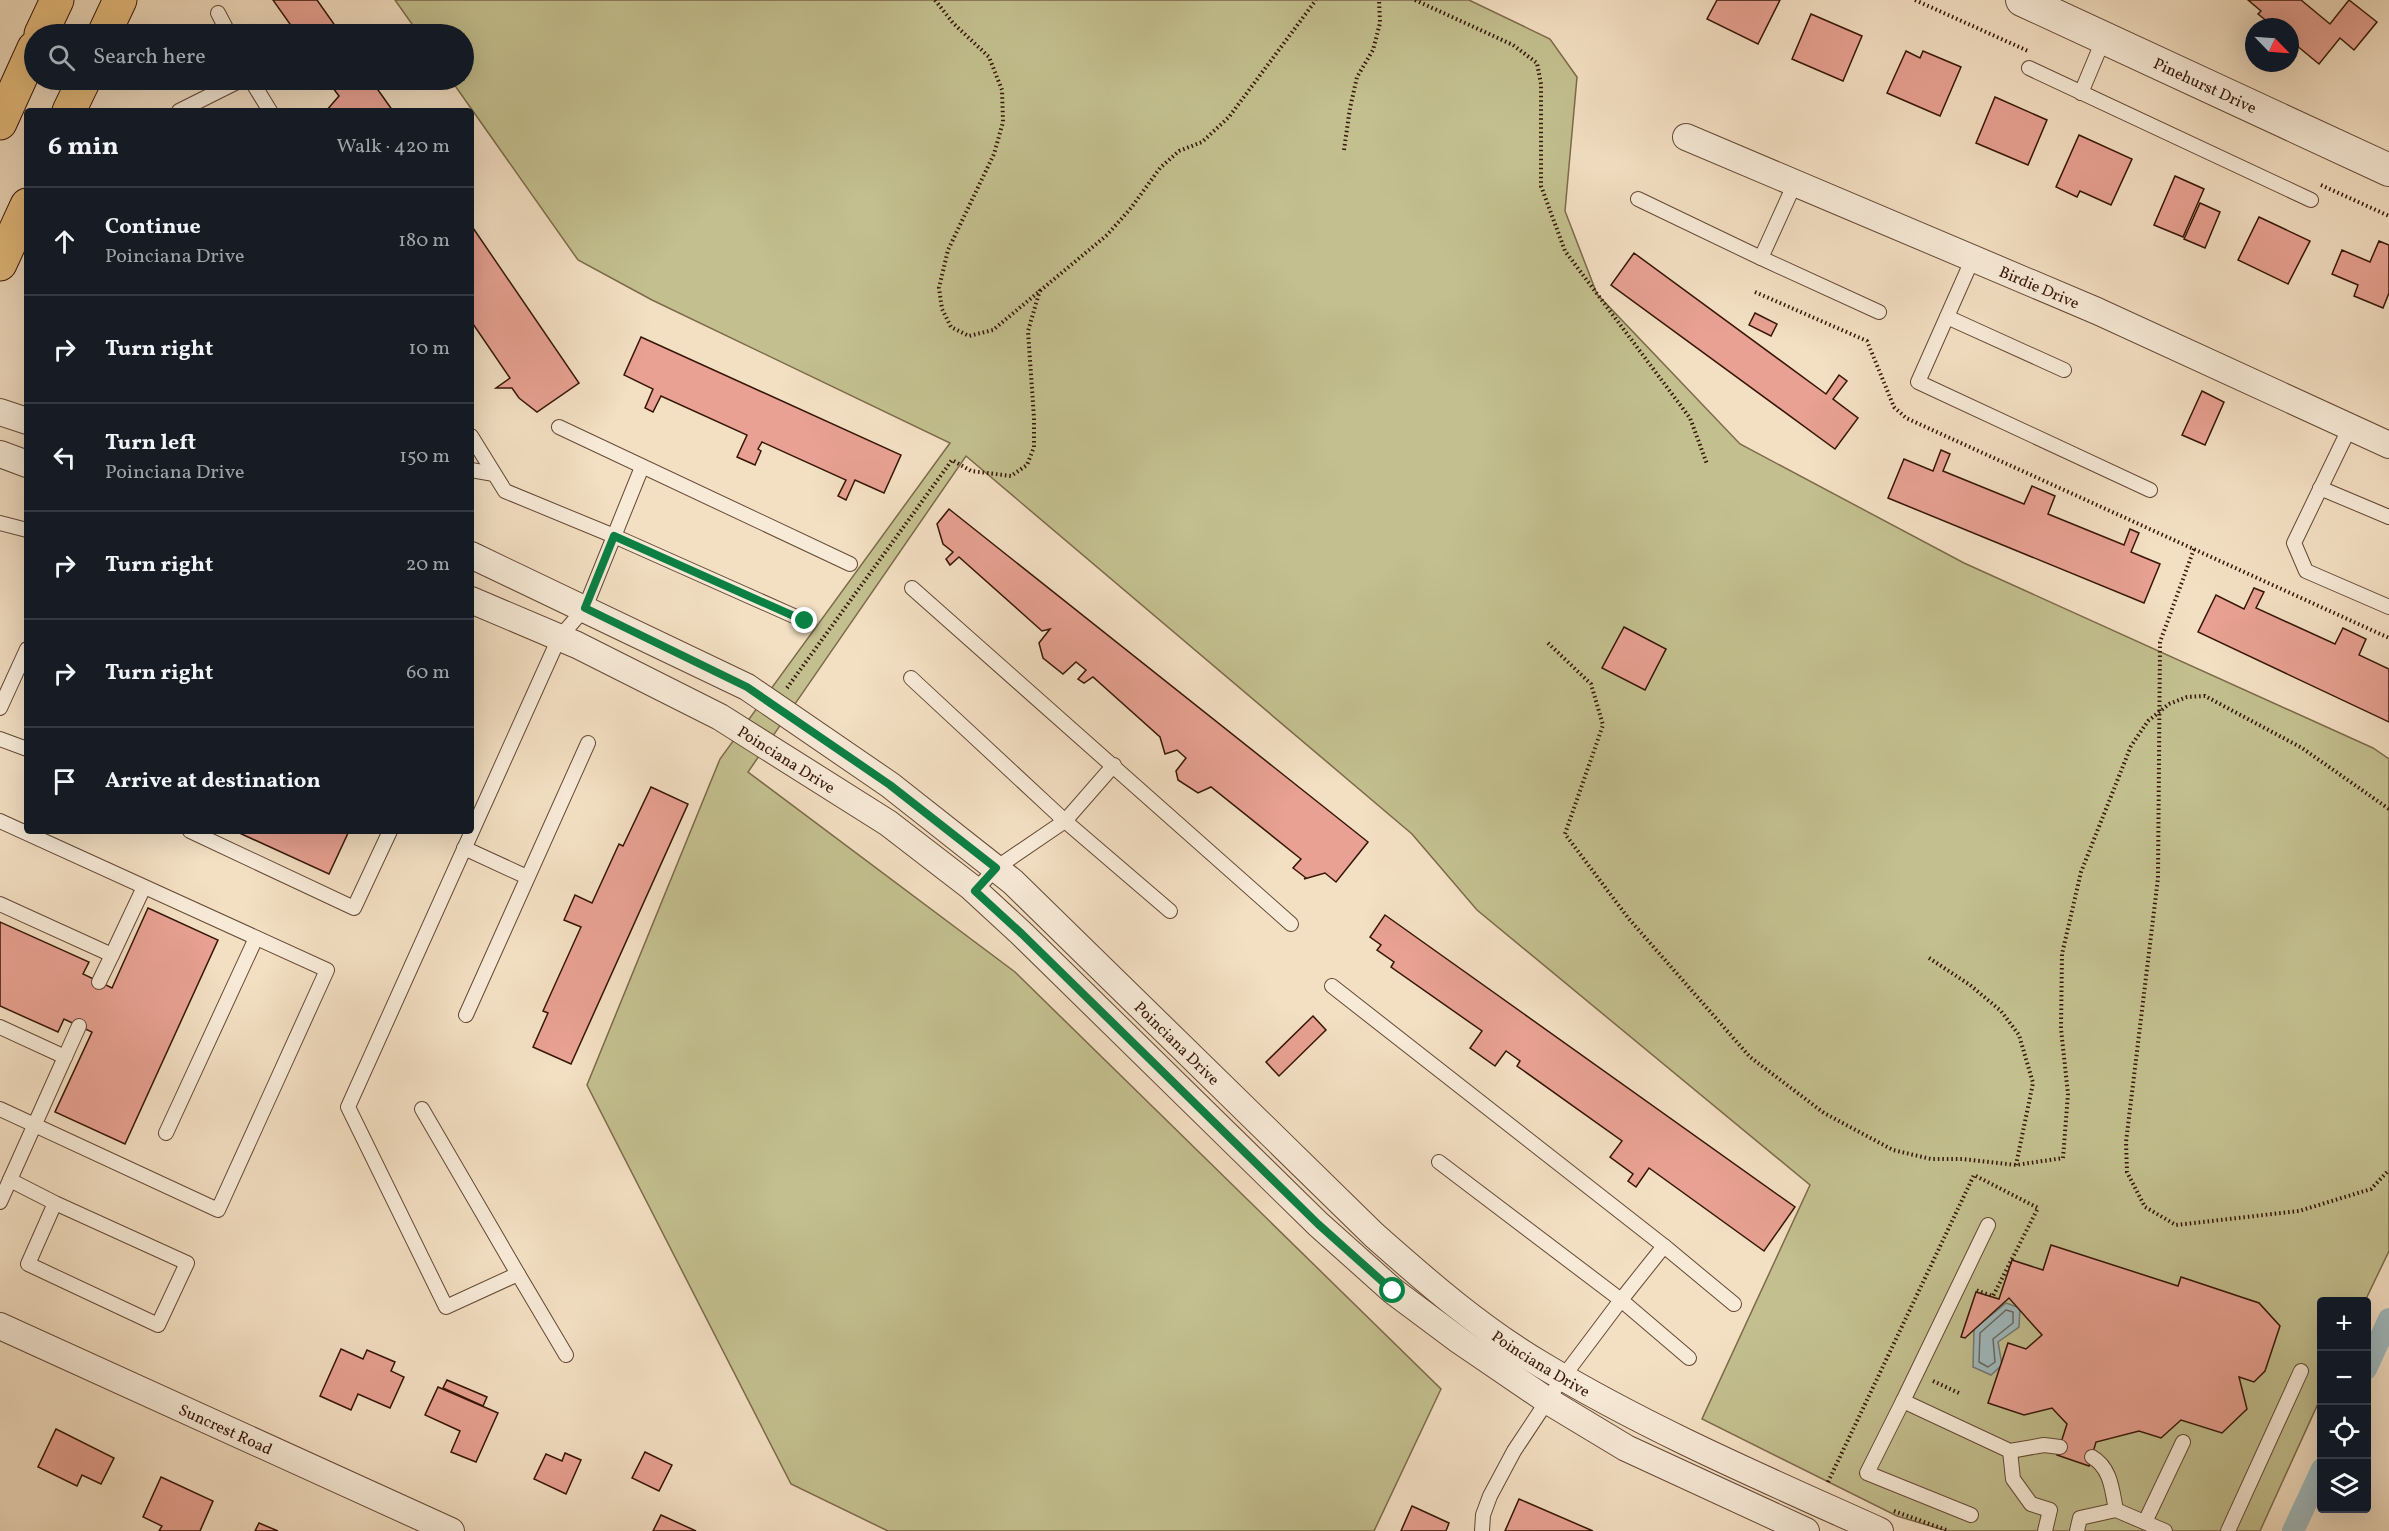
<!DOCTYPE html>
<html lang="en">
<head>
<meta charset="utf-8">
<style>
  :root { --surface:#171b24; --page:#242831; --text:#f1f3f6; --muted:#9ea1a6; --line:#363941 }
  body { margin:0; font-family:Vollkorn,serif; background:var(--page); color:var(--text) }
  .controls { position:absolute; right:18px; bottom:18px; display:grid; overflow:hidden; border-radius:6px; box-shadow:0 6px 24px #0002 }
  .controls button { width:54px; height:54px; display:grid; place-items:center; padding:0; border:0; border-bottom:2px solid var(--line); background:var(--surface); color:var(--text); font:30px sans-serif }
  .compass { position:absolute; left:2245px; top:18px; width:54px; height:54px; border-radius:50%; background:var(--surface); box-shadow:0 6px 24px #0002; rotate:115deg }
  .stop { position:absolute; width:18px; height:18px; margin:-14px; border:4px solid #0b8043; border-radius:50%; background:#fff }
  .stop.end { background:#0b8043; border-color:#fff; box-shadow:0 2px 6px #0008 }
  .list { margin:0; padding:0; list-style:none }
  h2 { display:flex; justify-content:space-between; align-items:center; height:78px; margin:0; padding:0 24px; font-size:26px }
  h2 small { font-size:20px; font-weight:400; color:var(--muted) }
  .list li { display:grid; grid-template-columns:39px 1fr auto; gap:18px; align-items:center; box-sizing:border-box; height:108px; padding:0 24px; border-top:2px solid var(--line) }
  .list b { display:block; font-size:22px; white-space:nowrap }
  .list p { margin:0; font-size:20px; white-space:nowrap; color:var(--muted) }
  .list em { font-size:20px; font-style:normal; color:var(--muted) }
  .icon { flex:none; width:33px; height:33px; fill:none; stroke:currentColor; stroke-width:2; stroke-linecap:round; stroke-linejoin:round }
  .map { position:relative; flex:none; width:2389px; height:1531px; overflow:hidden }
  .search { position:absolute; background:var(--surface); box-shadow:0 6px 24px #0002; left:24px; top:24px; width:450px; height:66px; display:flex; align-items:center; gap:15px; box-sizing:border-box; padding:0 21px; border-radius:33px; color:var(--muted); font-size:22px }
  .panel { position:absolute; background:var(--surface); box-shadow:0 6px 24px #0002; left:24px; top:108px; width:450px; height:726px; border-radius:6px }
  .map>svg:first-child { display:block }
</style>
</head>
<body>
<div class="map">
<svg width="2389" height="1531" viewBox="0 0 2389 1531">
  <rect width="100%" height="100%" fill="#f3dfc2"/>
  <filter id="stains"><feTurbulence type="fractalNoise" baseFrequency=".00333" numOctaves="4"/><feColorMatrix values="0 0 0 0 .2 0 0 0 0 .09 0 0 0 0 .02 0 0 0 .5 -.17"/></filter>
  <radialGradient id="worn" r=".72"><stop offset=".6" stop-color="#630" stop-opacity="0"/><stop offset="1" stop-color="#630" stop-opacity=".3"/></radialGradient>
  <polygon fill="#c3bf8e" stroke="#7c6a4a" stroke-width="1.5" points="395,0 1469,0 1550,39 1577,77 1565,211 1597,294 1740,444 1964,563 2373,748 2389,759 2389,1251 2365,1301 2322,1302 2321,1397 2260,1531 1947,1531 1897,1516 1702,1419 1810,1185 1477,910 1412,834 966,456 748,772 1015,972 1441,1389 1374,1531 888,1531 791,1484 587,1085 720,759 950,443 652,300 578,260 451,80 464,80 464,34 419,34"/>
  <polygon fill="#a0babe" stroke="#767874" stroke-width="1.5" points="2006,1303 2020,1308 2019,1327 1998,1342 2002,1365 1991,1375 1973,1367 1974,1329"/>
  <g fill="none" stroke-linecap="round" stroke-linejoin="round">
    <polygon stroke="#6b6862" stroke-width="1.5" points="2006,1310 2013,1312 2013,1323 1993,1339 1995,1362 1988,1367 1979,1362 1980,1333"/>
    <g stroke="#a0babe" stroke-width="22">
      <polyline points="2366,1369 2389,1319"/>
      <polyline points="2293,1531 2322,1469"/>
    </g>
  </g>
  <g fill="#e8a192" stroke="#361606" stroke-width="1.5">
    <polygon points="273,0 317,0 341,34 297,34"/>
    <polygon points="1717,0 1780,0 1758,44 1707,19"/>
    <polygon points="2248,0 2301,0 2330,24 2349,0 2377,22 2354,50 2340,38 2319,64 2290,40 2290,27 2274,27 2258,14 2261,11"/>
    <polygon points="1811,14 1862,36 1843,81 1792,59"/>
    <polygon points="1906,51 1920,58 1923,51 1961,67 1940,116 1887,93"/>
    <polygon points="327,80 371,80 393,111 326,111 339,96"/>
    <polygon points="1995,97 2047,120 2028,165 1976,143"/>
    <polygon points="2079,135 2132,159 2111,205 2080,191 2077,197 2056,187"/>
    <polygon points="2175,176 2204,189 2183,237 2154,225"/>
    <polygon points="2200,203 2220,212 2205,248 2184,239"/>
    <polygon points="2259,217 2310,241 2288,284 2238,260"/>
    <polygon points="471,225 579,383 537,412 519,398 512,388 496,388 510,378 471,321"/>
    <polygon points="2379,241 2389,245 2389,293 2383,308 2354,296 2358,285 2332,274 2342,250 2370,262"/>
    <polygon points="1634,253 1826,394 1839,375 1847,381 1833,399 1858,418 1835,449 1611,285"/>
    <polygon points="1755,313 1777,324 1771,336 1749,325"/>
    <polygon points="641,337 901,455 884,493 855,480 846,500 838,496 846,480 762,442 758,449 761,451 755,465 737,457 747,435 661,396 653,412 645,408 653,389 624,375"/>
    <polygon points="2202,391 2224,402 2205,445 2182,435"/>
    <polygon points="1941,450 1950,454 1943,471 2024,504 2032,486 2055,496 2048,514 2124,545 2130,529 2139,533 2131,552 2160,564 2144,603 1888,498 1904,459 1933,471"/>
    <polygon points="949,509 1368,842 1336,882 1325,873 1304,879 1306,878 1293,868 1301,859 1211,787 1198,793 1178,780 1176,771 1186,758 1177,750 1165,754 1160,737 1093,677 1084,683 1078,679 1086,670 1076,662 1063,674 1043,658 1039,643 1050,629 1042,631 959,557 950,565 946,559 953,552 943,544 937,524"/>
    <polygon points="2254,588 2264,592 2256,608 2335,644 2343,628 2366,639 2359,655 2389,669 2389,722 2198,632 2216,595 2244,609"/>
    <polygon points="1624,627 1666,649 1645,690 1602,668"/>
    <polygon points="651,787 688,804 571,1064 533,1047 548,1013 543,1011 581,927 564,920 575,895 592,903 619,844 623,846"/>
    <polygon points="235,831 349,831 329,874"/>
    <polygon points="148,908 218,940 125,1144 55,1112 92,1032 64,1019 58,1032 0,1006 0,922 89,962 83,974 112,988"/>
    <polygon points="1385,915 1795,1207 1764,1251 1649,1168 1636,1187 1628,1181 1633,1174 1610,1157 1622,1141 1517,1066 1520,1061 1506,1051 1495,1066 1470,1048 1482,1031 1391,967 1394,962 1377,950 1381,945 1370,937"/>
    <polygon points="1313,1016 1326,1030 1279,1076 1266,1062"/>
    <polygon points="2051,1245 2178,1286 2181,1277 2259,1303 2280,1326 2265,1371 2254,1382 2239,1377 2247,1409 2222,1433 2181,1420 2161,1438 2139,1431 2096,1442 2089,1466 2057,1455 2067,1424 2052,1408 2024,1415 1988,1403 2008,1343 2026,1349 2042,1335 2009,1298 1965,1338 1961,1337 1976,1292 1999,1299 2012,1260 2043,1270"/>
    <polygon points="341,1349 363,1359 367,1350 395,1362 391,1371 404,1377 390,1408 358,1394 351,1410 320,1396"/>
    <polygon points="447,1380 487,1397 483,1406 443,1388"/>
    <polygon points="438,1387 498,1413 476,1462 451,1452 460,1431 425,1415"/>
    <polygon points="56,1429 114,1458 101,1484 82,1475 77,1486 38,1467"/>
    <polygon points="645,1452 672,1465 659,1491 632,1478"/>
    <polygon points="565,1453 581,1460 566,1494 534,1479 546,1454 562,1461"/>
    <polygon points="161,1477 213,1501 200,1531 159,1531 162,1526 143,1517"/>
    <polygon points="1519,1499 1593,1531 1505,1531"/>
    <polygon points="1412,1506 1449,1523 1446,1531 1401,1531"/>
    <polygon points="661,1515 696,1531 653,1531"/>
    <polygon points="259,1523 278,1531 255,1531"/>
  </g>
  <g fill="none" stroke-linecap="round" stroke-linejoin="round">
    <g stroke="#654835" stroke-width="16">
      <g id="service">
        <polyline points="218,13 229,34"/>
        <polyline points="2029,68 2311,200"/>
        <polyline points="251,80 270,111"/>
        <polyline points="2081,93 2104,38"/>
        <polyline points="179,111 241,80"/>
        <polyline points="1795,183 1761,258 1879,312"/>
        <polyline points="1638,199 1761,258"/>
        <polyline points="1973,258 1918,382 2150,490"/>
        <polyline points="1947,317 2064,370"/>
        <polyline points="559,427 850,564"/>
        <polyline points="2350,427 2294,543 2306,571 2389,607"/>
        <polyline points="471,436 505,491 614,536 805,621"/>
        <polyline points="471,470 494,474"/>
        <polyline points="2320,488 2389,517"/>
        <polyline points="0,523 27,530"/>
        <polyline points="912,588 1291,924"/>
        <polyline points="911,678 1065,821 1170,911"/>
        <polyline points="0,708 27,649"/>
        <polyline points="0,739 27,749"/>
        <polyline points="0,821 327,970 218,1210 0,1109"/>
        <polyline points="190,831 354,908 390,831"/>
        <polyline points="464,848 527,877"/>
        <polyline points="975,891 996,868 1065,821 1114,765"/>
        <polyline points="0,904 112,955 144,887"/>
        <polyline points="99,982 112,955"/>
        <polyline points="1332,986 1664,1246 1621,1300 1689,1358"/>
        <polyline points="466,1015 588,743"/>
        <polyline points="0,1027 65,1057 0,1202"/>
        <polyline points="65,1057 79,1026"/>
        <polyline points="422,1109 518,1274 446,1307 348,1107 559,638 585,608 642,467"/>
        <polyline points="166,1133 256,938"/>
        <polyline points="1439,1162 1621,1300 1563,1377 1514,1451 1490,1496 1483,1515 1482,1531"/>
        <polyline points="10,1180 55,1203 28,1264 158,1325 187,1263 55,1203"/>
        <polyline points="1988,1225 1903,1401 2010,1451 2044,1445 2060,1447"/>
        <polyline points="1664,1246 1734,1304"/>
        <polyline points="518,1274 566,1355"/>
        <polyline points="1903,1401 1867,1473 1971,1515"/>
        <polyline points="2010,1451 2013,1479 2031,1504 2050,1510 2045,1531"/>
        <path d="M2092 1457C2111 1468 2112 1490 2116 1510"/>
        <polyline points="2145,1522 2183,1442"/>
        <polyline points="2077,1531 2080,1518 2116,1510 2165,1531"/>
        <polyline points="2228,1531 2301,1371"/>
      </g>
    </g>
    <g stroke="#654835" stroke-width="28">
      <g id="minor">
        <path id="s1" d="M1686 137 2097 311 2389 445"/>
        <polyline points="0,412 27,421"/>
        <polyline points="0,454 27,464"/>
        <path id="s2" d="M471 555 747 687 890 785 1013 882 1374 1235C1427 1282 1481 1329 1542 1365 1650 1430 1765 1479 1880 1531"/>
        <path id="s3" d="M471 600 577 645 720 717 888 823 971 887 1022 934 1318 1224 1393 1291 1460 1341 1548 1401 1626 1448 1806 1531"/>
        <path id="s4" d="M0 1326 451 1531"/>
      </g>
    </g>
    <g stroke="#654835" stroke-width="34">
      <g id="tertiary">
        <path id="s5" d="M2022 0 2389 170"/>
      </g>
    </g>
    <g stroke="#361606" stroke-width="35">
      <g id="primary">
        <polyline points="41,34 57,0"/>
        <polyline points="104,34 120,0"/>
        <polyline points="69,111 84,80"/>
        <polyline points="0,123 34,48"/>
        <polyline points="0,264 27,205"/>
      </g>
    </g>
    <g stroke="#361606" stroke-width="4" stroke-dasharray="1.5 3" stroke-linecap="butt">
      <polyline points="935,0 953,23 989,57 1002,90 1003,122 994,154 948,250 939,288 942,309 951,327 969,336 993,330 1107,235 1131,208 1160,168 1179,151 1202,142 1229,117 1316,0"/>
      <polyline points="1415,0 1513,45 1537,63 1541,84 1541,186 1565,251 1690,418 1707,464"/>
      <polyline points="1915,0 2028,51"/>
      <polyline points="1344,150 1350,108 1357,77 1373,50 1380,23 1379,0"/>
      <polyline points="2321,185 2389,216"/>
      <polyline points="1755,292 1867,341 1894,407 1906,418 2389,638"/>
      <polyline points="2194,549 2160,642 2158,878 2126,1142 2127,1172 2145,1207 2176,1225 2299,1211 2371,1189 2389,1170"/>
      <polyline points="1548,643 1591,684 1603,725 1565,834 1629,919 1750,1057 1824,1113 1893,1150 1931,1159 1962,1159 2016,1165 2063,1158 2068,1094 2061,1029 2062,954 2081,872 2131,746 2148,721 2169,704 2187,697 2205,696 2302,748 2389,809"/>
      <polyline points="787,688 952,460 971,471 1011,476 1027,465 1034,447 1034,418 1028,331 1040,290"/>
      <polyline points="1929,958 1970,985 2001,1011 2019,1035 2033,1083 2016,1165"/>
      <polyline points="1933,1381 1961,1394"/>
      <polyline points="1828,1482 1974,1175 2038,1208 1993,1296 1976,1290"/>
      <polyline points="1894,1511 1949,1531"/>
    </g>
    <use href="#service" stroke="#f7ead7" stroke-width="14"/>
    <use href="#minor" stroke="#f7ead7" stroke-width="26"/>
    <use href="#tertiary" stroke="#f7ead7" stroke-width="32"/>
    <use href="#primary" stroke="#eac081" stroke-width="33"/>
  </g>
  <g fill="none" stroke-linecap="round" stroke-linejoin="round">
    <polyline stroke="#0b8043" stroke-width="8" points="805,621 614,536 585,608 747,687 890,785 996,868 975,891 1022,934 1318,1224 1393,1291"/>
  </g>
  <g text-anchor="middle" stroke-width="5" stroke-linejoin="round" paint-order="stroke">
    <g font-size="16" fill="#361606" stroke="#f7ead7">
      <text dy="6" stroke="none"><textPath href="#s5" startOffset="202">Pinehurst Drive</textPath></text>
      <text dy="6" stroke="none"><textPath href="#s1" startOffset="384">Birdie Drive</textPath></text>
      <text dy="6" stroke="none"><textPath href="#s3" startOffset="354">Poinciana Drive</textPath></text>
      <text dy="6" stroke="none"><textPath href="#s2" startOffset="866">Poinciana Drive</textPath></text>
      <text dy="6" stroke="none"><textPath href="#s2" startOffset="1352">Poinciana Drive</textPath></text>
      <text dy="6" stroke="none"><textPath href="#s4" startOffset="248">Suncrest Road</textPath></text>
    </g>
  </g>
  <rect width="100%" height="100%" filter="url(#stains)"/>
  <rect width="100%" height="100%" fill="url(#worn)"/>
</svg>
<div class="controls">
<button>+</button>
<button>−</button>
<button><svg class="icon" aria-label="locate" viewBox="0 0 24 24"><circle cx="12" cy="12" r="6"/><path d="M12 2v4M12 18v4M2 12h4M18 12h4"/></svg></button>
<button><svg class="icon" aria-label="layers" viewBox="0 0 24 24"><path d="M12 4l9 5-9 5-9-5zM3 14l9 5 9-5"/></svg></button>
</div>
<svg class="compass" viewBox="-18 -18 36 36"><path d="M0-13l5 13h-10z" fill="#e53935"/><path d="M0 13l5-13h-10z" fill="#9ea1a6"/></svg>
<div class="stop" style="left:1393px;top:1291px"></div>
<div class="stop end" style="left:805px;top:621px"></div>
<div class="search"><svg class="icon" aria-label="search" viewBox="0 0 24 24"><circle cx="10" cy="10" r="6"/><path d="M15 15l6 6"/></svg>Search here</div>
<section class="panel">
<h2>6 min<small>Walk · 420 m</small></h2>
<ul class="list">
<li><svg class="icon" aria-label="ahead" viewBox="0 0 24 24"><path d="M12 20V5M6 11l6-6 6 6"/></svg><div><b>Continue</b><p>Poinciana Drive</p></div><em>180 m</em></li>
<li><svg class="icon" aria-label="right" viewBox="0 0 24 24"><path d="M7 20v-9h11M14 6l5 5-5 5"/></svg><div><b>Turn right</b></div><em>10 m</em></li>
<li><svg class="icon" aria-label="left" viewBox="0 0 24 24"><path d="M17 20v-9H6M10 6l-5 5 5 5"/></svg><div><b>Turn left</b><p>Poinciana Drive</p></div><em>150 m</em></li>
<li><svg class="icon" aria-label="right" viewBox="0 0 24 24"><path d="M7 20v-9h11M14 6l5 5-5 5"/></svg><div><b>Turn right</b></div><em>20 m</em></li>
<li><svg class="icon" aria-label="right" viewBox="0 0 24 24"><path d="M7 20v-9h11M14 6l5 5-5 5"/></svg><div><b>Turn right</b></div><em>60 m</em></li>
<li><svg class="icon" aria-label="arrive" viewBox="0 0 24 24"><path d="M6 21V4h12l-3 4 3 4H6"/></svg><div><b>Arrive at destination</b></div></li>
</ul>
</section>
</div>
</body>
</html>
